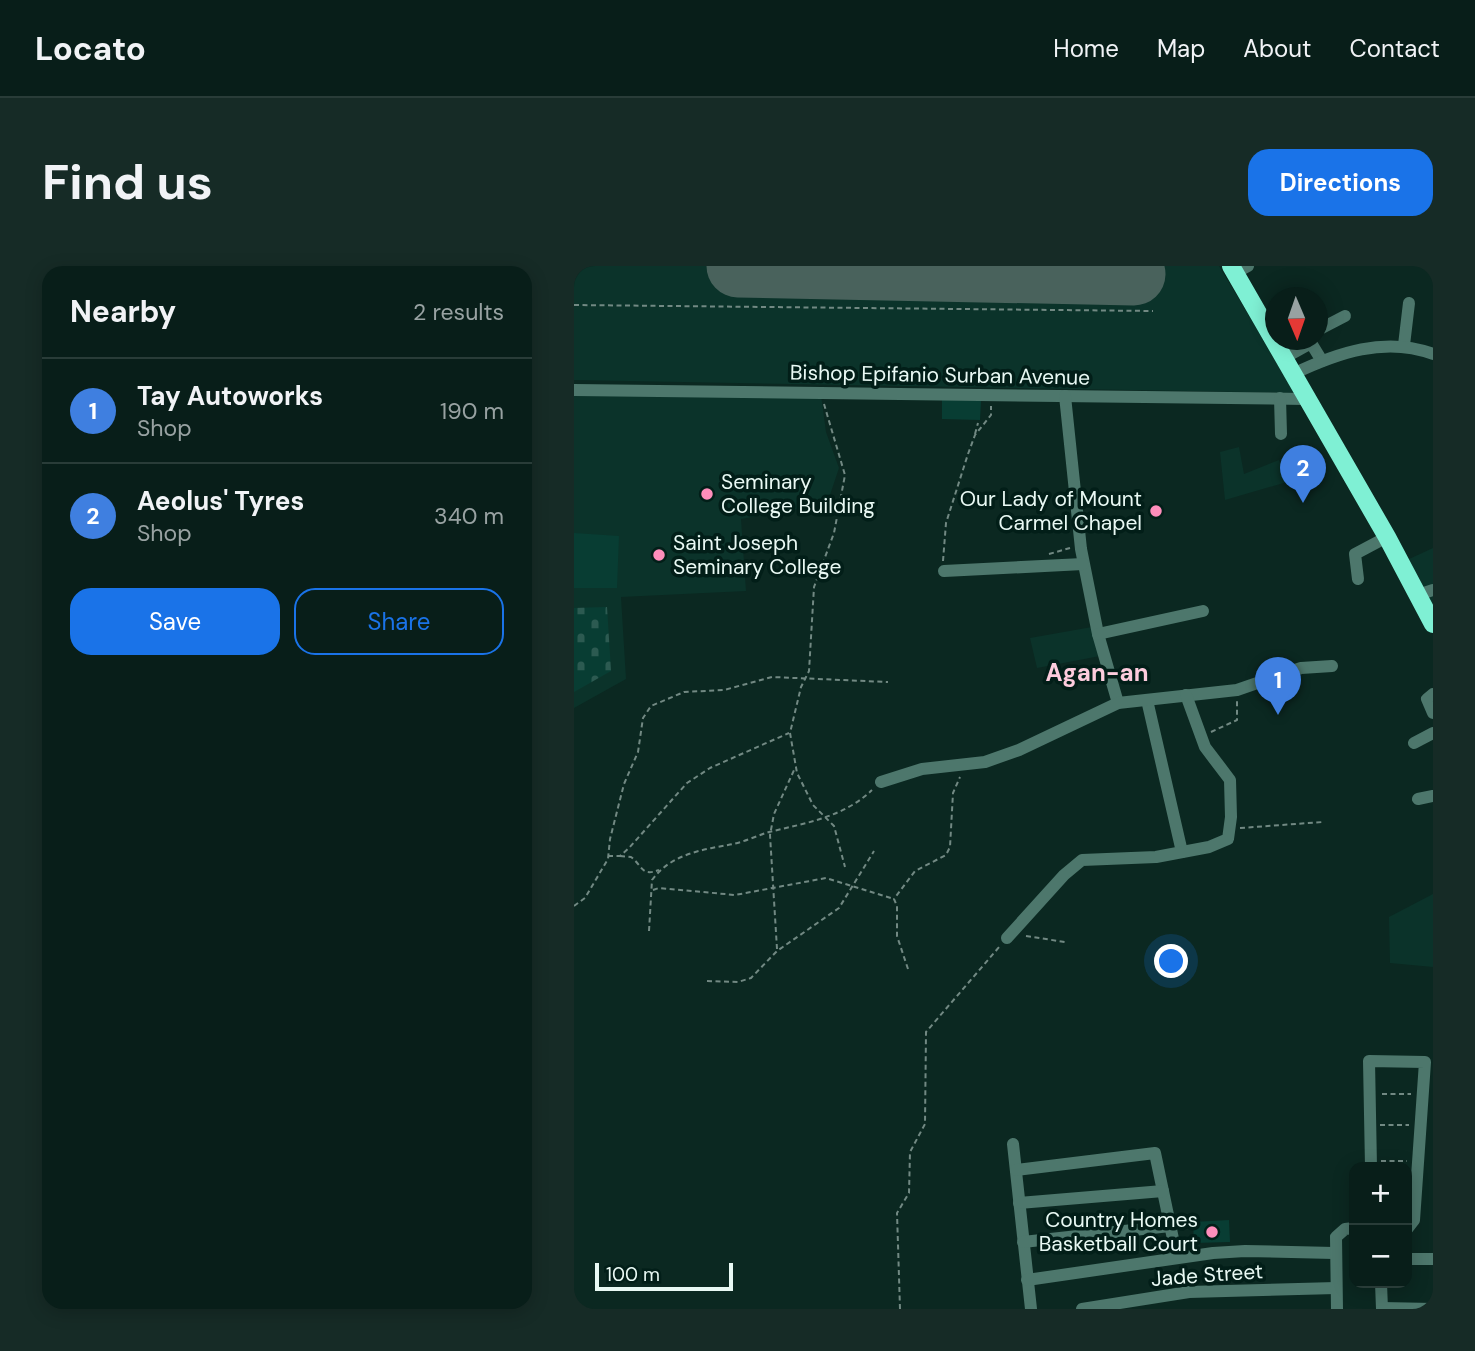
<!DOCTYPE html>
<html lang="en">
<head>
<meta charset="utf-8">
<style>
  :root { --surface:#081e19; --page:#162b26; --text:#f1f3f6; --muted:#98a2a2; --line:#293c38; --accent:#1a73e8 }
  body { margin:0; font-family:"DM Sans",sans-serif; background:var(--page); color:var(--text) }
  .controls { position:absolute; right:21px; bottom:21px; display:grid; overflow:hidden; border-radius:14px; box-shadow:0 4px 18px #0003 }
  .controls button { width:63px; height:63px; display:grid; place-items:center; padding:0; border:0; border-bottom:2px solid var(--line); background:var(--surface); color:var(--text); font:35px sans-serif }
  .compass { position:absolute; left:691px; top:21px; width:63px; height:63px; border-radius:50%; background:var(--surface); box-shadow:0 4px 18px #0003; rotate:178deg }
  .scale { position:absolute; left:21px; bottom:18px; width:138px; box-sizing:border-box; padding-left:7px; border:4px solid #e9f9f4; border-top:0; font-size:19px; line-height:24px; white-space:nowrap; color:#e9f9f4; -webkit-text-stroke:5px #021e18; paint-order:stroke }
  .you { position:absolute; left:598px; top:696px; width:24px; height:24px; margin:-18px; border:5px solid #fff; border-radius:50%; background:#1a73e8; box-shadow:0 0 0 10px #1a73e833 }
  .badge { display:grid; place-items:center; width:46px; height:46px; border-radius:50%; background:var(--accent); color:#fff; font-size:23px; font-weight:700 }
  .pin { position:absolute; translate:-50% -58px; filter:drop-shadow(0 2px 4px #0008) }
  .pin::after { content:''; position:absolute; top:37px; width:24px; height:21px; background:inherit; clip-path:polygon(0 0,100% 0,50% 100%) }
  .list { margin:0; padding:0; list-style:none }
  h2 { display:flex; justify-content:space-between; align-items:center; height:91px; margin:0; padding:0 28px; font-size:30px }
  h2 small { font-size:23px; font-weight:400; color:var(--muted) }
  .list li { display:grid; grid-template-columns:46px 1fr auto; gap:21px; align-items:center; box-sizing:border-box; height:105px; padding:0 28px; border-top:2px solid var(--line) }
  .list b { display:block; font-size:26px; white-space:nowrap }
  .list p { margin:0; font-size:23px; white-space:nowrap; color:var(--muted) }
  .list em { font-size:23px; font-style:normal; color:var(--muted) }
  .actions { display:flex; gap:14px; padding:21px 28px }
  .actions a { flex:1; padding:16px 0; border:2px solid var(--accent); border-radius:21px; text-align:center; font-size:24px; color:var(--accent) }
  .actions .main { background:var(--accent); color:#fff }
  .map { position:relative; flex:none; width:859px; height:1043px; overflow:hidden; border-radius:21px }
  header { display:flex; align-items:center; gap:42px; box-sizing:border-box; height:98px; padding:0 35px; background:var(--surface); border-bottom:2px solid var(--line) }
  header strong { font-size:33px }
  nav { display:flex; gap:38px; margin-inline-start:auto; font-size:24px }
  .intro { display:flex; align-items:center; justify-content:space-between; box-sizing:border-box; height:168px; padding:0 42px }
  h1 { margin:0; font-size:49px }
  .button { padding:18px 32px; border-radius:21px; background:var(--accent); color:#fff; font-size:24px; font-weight:700 }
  main { display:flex; gap:42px; padding:0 42px }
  aside { flex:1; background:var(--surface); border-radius:21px; box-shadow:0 4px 18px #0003 }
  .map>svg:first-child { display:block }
</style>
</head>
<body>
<header>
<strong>Locato</strong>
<nav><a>Home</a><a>Map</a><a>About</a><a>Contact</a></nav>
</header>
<div class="intro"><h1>Find us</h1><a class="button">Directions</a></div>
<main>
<aside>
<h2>Nearby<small>2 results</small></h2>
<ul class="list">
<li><span class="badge" style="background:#3f7fe0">1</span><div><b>Tay Autoworks</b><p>Shop</p></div><em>190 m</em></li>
<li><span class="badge" style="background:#3f7fe0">2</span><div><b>Aeolus' Tyres</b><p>Shop</p></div><em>340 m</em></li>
</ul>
<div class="actions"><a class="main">Save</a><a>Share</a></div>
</aside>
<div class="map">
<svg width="859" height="1043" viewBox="0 0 859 1043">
  <defs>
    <pattern id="cemetery-stones" width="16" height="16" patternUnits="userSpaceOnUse" patternTransform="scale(1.75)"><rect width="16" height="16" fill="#083d33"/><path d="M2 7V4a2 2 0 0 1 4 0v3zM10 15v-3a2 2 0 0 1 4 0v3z" fill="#2c5a51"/></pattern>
  </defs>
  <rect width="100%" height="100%" fill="#0b2821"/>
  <g fill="#0b332a">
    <polygon points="0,0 645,0 722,127 0,114"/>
    <polygon points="0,126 247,129 252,166 265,202 253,238 167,253 172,325 47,331 52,413 0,442"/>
    <polygon points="665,181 670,208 705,194 713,216 651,234 646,186"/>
    <polygon points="859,282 859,342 833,294"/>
    <polygon points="518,361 526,390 463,402 456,372"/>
    <polygon points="859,628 859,701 816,697 815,651"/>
  </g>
  <polygon fill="url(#cemetery-stones)" points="33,341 37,405 0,426 0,342"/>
  <g fill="#083d33">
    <polygon points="368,134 407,135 406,154 368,153"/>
    <polygon points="0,267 45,270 43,322 0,322"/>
    <polygon points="655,954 656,976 620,977 619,956"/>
  </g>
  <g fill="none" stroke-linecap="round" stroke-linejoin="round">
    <polyline stroke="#49625c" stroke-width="24" points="409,0 413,5"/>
    <polyline stroke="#49625c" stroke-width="63" points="164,0 560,8"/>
    <g stroke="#728983" stroke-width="2" stroke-dasharray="5 3.5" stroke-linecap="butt">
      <polyline points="0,39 579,45"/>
      <polyline points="250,138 271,209 260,267 240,321 235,405 227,421 216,467 223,507 239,539 260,560 271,601"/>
      <polyline points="401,168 404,157"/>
      <polyline points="475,288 496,282"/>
      <polyline points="369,295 372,257 394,188 401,169 417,149 417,140"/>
      <polyline points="637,466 663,454 663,435"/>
      <polyline points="666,562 749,556"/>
      <polyline points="34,590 46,590 55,582 113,517 136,502 215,467"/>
      <path d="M46 590 57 591C69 600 67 611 85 604"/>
      <polyline points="79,624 85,622 161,629 252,612 320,633"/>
      <polyline points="0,640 11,632 34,593 36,573 50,518 64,486 69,452 77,440 110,426 150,424 198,411 314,416"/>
      <path d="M75 665 78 614C96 589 126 584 154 579 168 577 182 570 195 566 232 557 270 551 298 524"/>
      <polyline points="452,670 491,676"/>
      <polyline points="203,683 196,569 200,548 221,502"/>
      <polyline points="334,703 323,670 323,640 320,633 341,605 372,589 376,581 379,527 386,511"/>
      <polyline points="133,715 164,716 177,712 203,685 265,642 300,585"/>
      <polyline points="808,828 837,828"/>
      <polyline points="806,859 835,859"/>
      <polyline points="807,895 833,895"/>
      <polyline points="326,1043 323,947 335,927 336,886 351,858 352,766 426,680"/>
    </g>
    <g stroke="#4d776c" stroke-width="12">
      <polyline points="661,7 674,0"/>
      <polyline points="744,64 771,50"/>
      <polyline points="830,79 835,37"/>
      <polyline points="710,92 737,77 748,95"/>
      <path d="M719 108C763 87 811 70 859 88"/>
      <polyline points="0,124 732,133"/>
      <polyline points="491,130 507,283 524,368 544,437"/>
      <polyline points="706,132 707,168"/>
      <polyline points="370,305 509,298"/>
      <polyline points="784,313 781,288 813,271"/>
      <polyline points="844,329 859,324"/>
      <polyline points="524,368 629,345"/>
      <polyline points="859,428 853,433 859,447"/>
      <polyline points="573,434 608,586"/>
      <polyline points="840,477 859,467"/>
      <polyline points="307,516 348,503 411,496 445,484 544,437 663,424 727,402 758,400"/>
      <polyline points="844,533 859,530"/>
      <polyline points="433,672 490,609 508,594 582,591 635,581 654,573 657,551 656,514 631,481 612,429"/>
      <polyline points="439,878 457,1043"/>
      <polyline points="797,901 795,795 851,796 840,954 833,963"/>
      <polyline points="442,904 581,887 603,992"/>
      <polyline points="445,937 589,925"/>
      <polyline points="449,976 596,960"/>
      <polyline points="833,993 859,993"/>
      <polyline points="453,1014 639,987 671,985 760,987"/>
      <polyline points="807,1017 808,1043"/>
      <polyline points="808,1042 859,1043"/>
      <polyline points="508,1043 615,1026 762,1022"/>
      <polyline points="763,1043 762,971 771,963 780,962"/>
    </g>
    <polyline stroke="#7ff0d4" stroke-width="18" points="657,0 813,271 859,358"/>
  </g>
  <g fill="#fe8ebb" stroke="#021e18" stroke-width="2.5">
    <circle cx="133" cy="228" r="7"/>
    <circle cx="582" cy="245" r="7"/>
    <circle cx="85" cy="289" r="7"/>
    <circle cx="638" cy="966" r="7"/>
  </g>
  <g text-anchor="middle" stroke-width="7" stroke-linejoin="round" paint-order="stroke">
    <g font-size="21" fill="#e9f9f4" stroke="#021e18">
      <text transform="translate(366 109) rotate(1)" y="7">Bishop Epifanio Surban Avenue</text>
      <text transform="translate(633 1009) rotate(-4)" y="7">Jade Street</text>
    </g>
    <g font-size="21" fill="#e9f9f4" stroke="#021e18" text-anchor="start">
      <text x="147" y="223">Seminary<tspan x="147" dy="24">College Building</tspan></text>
      <text x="568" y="240" text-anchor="end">Our Lady of Mount<tspan x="568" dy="24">Carmel Chapel</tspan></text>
      <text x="99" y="284">Saint Joseph<tspan x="99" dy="24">Seminary College</tspan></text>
      <text x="624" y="961" text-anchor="end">Country Homes<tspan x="624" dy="24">Basketball Court</tspan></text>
    </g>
    <g font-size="24" font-weight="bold" fill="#fdccdd" stroke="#021e18">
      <text x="523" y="415">Agan-an</text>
    </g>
  </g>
</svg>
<div class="controls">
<button>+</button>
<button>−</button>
</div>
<svg class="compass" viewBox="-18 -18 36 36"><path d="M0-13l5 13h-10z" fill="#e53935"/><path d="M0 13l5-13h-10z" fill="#98a2a2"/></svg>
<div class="scale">100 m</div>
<div class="you"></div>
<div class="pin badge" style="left:704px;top:449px;background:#3f7fe0">1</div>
<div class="pin badge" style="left:729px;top:237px;background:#3f7fe0">2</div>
</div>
</main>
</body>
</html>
